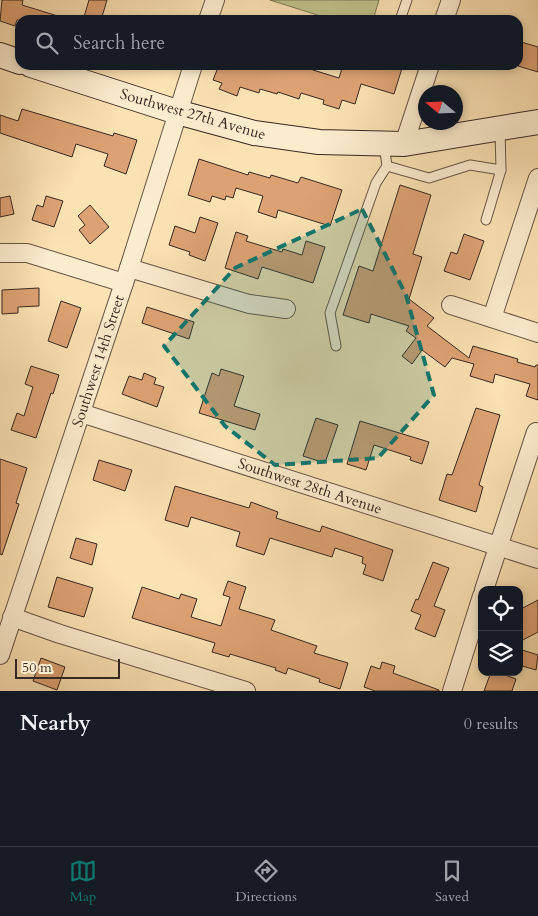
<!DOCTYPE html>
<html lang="en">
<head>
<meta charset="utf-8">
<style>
  :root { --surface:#171b24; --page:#242831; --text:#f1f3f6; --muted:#9ea1a6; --line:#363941; --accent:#0f766e }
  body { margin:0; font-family:Cardo,serif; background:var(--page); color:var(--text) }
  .controls { position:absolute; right:15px; bottom:15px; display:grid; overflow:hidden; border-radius:10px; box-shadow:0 2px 8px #0003 }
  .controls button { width:45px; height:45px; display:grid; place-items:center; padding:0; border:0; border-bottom:1px solid var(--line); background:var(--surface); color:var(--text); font:25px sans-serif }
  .compass { position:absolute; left:418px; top:85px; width:45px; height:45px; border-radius:50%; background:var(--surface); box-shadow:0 2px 8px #0003; rotate:289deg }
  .scale { position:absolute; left:15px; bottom:12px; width:105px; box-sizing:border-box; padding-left:5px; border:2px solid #372822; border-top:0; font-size:14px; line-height:18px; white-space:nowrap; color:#372822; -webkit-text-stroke:4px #fcecce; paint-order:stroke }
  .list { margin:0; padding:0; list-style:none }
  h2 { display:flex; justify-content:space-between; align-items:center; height:65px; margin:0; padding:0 20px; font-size:21px }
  h2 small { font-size:16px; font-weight:400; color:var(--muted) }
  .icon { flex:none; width:28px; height:28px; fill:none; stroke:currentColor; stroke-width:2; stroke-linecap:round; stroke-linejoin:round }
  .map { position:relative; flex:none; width:538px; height:691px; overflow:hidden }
  .search { position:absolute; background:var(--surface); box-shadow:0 2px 8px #0003; left:15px; right:15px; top:15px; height:55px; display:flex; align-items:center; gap:12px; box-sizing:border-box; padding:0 18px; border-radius:15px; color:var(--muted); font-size:19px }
  .sheet { height:155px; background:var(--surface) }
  nav { display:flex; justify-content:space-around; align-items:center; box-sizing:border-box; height:70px; border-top:1px solid var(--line); background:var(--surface); font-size:14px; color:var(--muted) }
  nav a { display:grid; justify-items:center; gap:2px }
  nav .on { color:var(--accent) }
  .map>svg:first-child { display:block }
</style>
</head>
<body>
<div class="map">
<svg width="538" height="691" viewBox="0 0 538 691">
  <rect width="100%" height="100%" fill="#fbe2b3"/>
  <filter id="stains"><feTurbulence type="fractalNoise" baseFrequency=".004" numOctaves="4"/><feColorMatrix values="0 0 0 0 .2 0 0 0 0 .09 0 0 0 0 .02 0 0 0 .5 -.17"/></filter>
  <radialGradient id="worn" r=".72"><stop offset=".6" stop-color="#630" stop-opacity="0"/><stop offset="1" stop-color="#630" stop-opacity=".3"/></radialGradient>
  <polygon fill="#c1c38b" stroke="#7c7656" points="270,0 379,0 373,20 333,20"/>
  <g fill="#dda274" stroke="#372822">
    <polygon points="2,0 23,0 22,5 61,17 60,20 17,20 15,26 0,21"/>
    <polygon points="89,0 107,0 101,20 84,17"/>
    <polygon points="518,41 538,47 538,72 518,66"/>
    <polygon points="219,65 314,65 313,70 339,78 343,65 403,65 394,94 361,84 355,104 342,100 339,109 323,104 324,100 301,93 299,99 278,92 277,94 260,89 259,93 240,87 237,96 219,89 222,83 213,80"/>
    <polygon points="22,109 113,136 114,133 137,140 126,174 104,166 108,154 76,144 72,157 0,133 0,115 18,121"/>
    <polygon points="199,159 248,175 249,172 270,178 271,175 298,183 301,177 342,190 330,226 278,210 276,218 258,212 263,196 236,188 233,198 226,196 225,200 212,196 210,202 188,195"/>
    <polygon points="400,185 431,195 413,254 422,257 409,299 434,318 427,326 469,358 473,346 518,359 517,362 535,367 536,365 538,365 538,400 526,396 530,384 495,374 493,383 470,376 474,364 452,358 445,367 422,350 412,364 402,356 416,338 406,331 409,326 371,314 369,323 343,315 359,266 373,271"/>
    <polygon points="10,196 14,214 0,217 0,198"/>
    <polygon points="46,196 63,201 54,227 32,220 37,205 43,207"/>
    <polygon points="90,205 109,227 90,244 79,230 85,225 78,216"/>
    <polygon points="200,217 218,223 205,261 189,255 190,252 169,245 175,226 195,233"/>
    <polygon points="236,232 248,236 246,241 282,252 283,249 302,255 306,241 325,247 313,283 262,267 258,279 225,268"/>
    <polygon points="464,234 484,241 470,280 444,271 451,252 457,254"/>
    <polygon points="39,288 39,306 18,307 18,313 2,314 2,290"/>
    <polygon points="61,301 81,308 67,348 48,341"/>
    <polygon points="147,307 194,322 189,339 142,323"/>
    <polygon points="31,366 59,375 53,394 51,393 36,438 11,430 17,413 24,416 33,387 25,384"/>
    <polygon points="221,369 244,376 234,406 260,414 255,430 199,413 212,373 219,376"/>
    <polygon points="144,373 156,378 154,384 164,387 157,407 122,394 129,376 142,380"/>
    <polygon points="476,408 500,415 479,485 483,487 476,512 439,500 447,474 452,475"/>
    <polygon points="316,418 338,425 325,463 303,456"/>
    <polygon points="360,421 429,442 422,464 410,460 411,457 374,445 366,470 347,464"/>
    <polygon points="0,459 27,468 16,503 19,504 2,555 0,554"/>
    <polygon points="99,460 132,470 125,491 93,480"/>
    <polygon points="175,486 249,508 251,502 278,512 276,518 320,532 322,526 393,550 383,581 363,574 366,565 362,563 363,557 335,548 332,557 270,538 264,555 236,546 240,532 191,517 188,527 165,520"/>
    <polygon points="76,538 97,544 92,565 70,558"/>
    <polygon points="433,562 449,568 434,606 445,610 435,637 415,629 421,615 411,611 416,599 418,600"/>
    <polygon points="57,577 93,588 84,617 48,607"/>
    <polygon points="228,581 246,587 239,609 275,620 271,630 317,646 314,653 348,663 340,689 319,682 320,679 288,668 286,674 275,670 276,668 230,654 229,657 212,652 215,643 132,618 142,587 179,599 181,594 197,599 191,617 221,626 230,597 223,595"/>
    <polygon points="538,600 538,632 519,642 519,610"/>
    <polygon points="519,649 538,655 536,670 519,665"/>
    <polygon points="41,658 65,667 57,690 33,681"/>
    <polygon points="382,662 395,666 393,673 439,690 439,691 375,691 364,687 371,666 380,669"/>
    <polygon points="491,672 497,672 516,679 512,691 484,691"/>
  </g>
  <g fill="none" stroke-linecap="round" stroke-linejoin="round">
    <g stroke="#685646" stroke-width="11">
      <g id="lane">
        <polyline points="400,20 407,0"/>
        <polyline points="500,130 501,170"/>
        <polyline points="384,144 387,166 429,178 470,165 501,170 486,220"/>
        <polyline points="336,346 330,313 376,183 387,166"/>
      </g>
    </g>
    <g stroke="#685646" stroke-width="20">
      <g id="street">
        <polyline points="208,20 215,0"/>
        <polyline points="444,20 451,0"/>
        <polyline points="404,144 430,65"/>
        <polyline points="0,253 27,253 124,283"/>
        <polyline points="129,268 249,304 286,309"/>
        <polyline points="451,305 538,333"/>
        <polyline points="492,318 538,178"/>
        <polyline points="81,413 538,559"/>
        <polyline points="484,590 536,432"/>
        <polyline points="12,617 60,634 246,691"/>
        <polyline points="0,655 129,268 193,65"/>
        <polyline points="452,691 482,596"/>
      </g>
    </g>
    <g stroke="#372822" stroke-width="26">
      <g id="secondary">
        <polyline points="0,55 20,62"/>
        <polyline points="31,65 177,112 254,133 319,142 404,144 538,122"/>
      </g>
    </g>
    <use href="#lane" stroke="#fcecce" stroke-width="9"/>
    <use href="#street" stroke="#fcecce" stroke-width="18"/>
    <use href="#secondary" stroke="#fcecce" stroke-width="24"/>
  </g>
  <path fill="#0f766e" fill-opacity="0.2" stroke="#0f766e" stroke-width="4" stroke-dasharray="10 6" stroke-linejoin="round" d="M362 209 406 295 434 395 378 458 275 465 225 426 164 346 235 268Z"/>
  <g text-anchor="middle" stroke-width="4" stroke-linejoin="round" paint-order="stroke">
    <g font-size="15" fill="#372822" stroke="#fcecce">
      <text transform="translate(193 114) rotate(16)" y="5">Southwest 27th Avenue</text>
      <text transform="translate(98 361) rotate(-72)" y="5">Southwest 14th Street</text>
      <text transform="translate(310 486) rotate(18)" y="5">Southwest 28th Avenue</text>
    </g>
  </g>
  <rect width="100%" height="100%" filter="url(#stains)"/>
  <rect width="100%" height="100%" fill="url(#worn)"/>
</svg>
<div class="controls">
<button><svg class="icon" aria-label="locate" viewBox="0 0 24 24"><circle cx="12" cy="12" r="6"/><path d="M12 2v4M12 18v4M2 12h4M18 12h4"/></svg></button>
<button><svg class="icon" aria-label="layers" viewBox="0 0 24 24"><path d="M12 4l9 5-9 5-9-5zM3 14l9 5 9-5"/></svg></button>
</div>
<svg class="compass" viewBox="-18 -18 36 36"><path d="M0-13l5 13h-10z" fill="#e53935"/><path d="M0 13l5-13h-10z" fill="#9ea1a6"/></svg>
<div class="scale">50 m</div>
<div class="search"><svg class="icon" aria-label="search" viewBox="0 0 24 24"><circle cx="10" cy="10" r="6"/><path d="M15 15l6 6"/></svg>Search here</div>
</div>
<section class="sheet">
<h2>Nearby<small>0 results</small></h2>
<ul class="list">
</ul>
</section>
<nav>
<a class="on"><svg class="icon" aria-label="map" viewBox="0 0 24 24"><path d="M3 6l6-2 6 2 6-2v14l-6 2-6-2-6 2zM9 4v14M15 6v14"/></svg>Map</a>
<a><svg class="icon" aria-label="directions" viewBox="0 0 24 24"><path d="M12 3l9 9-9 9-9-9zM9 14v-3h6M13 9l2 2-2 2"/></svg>Directions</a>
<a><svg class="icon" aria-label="saved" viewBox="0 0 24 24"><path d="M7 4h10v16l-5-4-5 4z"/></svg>Saved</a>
</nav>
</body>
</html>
